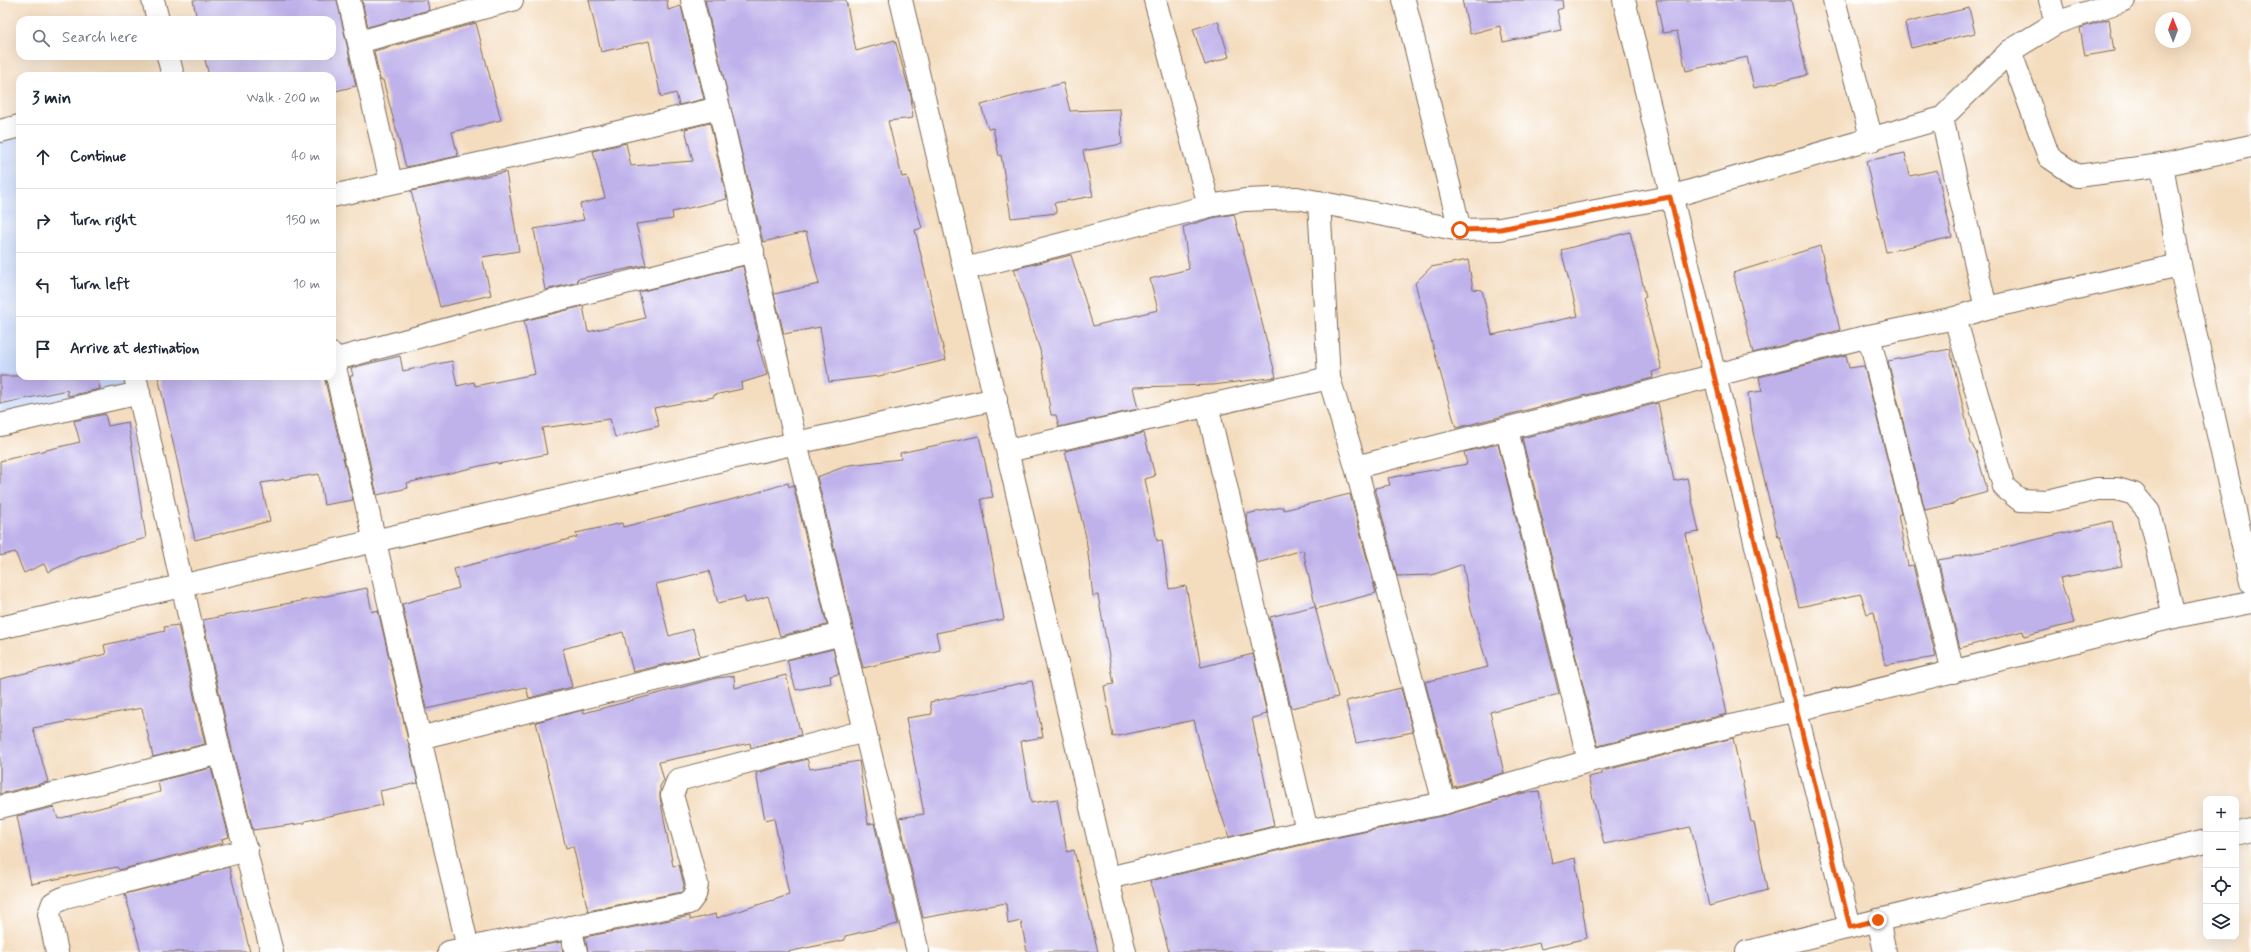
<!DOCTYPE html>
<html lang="en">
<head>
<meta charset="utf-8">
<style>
  :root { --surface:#fff; --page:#f6f6f7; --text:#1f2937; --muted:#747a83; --line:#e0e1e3 }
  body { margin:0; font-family:Mynerve,sans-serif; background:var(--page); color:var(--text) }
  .controls { position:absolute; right:12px; bottom:12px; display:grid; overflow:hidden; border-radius:8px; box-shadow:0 4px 16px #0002 }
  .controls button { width:36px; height:36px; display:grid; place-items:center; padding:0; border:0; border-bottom:1px solid var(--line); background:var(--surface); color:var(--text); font:20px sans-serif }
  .compass { position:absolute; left:2155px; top:12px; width:36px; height:36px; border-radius:50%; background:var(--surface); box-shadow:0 4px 16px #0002; rotate:359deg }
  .stop { position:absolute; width:12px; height:12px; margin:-9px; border:3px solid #ea580c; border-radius:50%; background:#fff }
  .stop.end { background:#ea580c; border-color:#fff; box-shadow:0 1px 4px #0008 }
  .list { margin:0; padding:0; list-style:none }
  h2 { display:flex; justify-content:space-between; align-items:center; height:52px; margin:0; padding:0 16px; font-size:17px }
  h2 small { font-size:13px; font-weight:400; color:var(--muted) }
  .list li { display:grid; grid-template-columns:26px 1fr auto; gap:12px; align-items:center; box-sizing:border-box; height:64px; padding:0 16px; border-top:1px solid var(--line) }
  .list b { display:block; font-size:15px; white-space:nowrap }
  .list em { font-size:13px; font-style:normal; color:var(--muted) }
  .icon { flex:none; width:22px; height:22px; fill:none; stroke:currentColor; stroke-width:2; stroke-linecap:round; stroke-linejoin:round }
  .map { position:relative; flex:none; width:2251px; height:952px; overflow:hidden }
  .search { position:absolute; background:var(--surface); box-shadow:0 4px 16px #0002; left:16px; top:16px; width:320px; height:44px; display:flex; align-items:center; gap:10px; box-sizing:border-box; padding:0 14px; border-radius:12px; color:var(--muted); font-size:15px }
  .panel { position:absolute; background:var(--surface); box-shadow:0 4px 16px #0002; left:16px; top:72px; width:320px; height:308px; border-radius:12px }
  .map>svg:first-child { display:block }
</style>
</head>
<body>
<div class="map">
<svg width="2251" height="952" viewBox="0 0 2251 952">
  <rect width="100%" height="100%" fill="#fff"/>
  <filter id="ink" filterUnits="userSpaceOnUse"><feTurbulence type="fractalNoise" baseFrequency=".025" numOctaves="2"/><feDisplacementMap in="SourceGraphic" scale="8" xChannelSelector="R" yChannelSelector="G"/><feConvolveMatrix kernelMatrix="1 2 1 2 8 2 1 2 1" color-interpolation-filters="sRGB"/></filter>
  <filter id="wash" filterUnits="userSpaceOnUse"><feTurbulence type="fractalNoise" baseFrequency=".012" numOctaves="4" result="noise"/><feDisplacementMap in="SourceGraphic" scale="16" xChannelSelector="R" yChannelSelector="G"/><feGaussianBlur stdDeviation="0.9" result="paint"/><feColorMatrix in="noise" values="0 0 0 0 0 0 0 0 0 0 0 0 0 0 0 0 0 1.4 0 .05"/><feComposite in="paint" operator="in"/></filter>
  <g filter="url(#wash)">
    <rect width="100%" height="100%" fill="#f4ddbf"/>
    <polygon fill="#ccdbfa" points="20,130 20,376 125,376 127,386 0,417 0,135"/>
    <g id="blocks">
      <g fill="#bfb2eb">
        <polygon points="193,0 337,0 356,86 332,92 332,76 209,76 204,56 332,56 332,20 197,20"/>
        <polygon points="362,0 427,0 429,10 368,27"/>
        <polygon points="589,0 667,0 668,10 681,6 704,99 679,105 676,93 661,97 649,41 601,52"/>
        <polygon points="705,0 846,0 856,51 895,40 911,96 913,118 888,121 902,177 907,176 922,228 915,230 946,360 879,376 829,382 820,327 784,334 774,294 819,284 806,232 763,242"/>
        <polygon points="1462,0 1562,0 1563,8 1557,10 1561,30 1503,42 1500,26 1470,34"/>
        <polygon points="1656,0 1791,0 1807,75 1754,88 1747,57 1686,71 1677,31 1663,33"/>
        <polygon points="1969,8 1975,33 1911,48 1905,23"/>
        <polygon points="2109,19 2114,51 2085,56 2080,28"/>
        <polygon points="1218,21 1229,57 1205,65 1193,29"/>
        <polygon points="476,23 501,120 452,132 458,156 406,167 383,80 380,80 374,51"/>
        <polygon points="1063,83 1070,111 1120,109 1122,144 1083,151 1093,196 1054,203 1057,213 1011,218 1001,155 999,156 993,128 988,129 981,105"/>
        <polygon points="710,123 727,199 672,212 673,219 636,224 646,265 577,279 578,282 545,290 534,229 584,220 580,204 605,198 593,151 626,143 631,166 693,161 685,129"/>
        <polygon points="1905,153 1910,176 1937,170 1952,237 1886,252 1866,161"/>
        <polygon points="506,172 519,251 482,257 491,295 440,307 411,191"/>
        <polygon points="1234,214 1276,377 1213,385 1133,387 1138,409 1059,427 1056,415 1051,415 1040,350 1014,269 1071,255 1093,326 1158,310 1150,279 1189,269 1183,227 1212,218"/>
        <polygon points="1630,232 1646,297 1643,298 1662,369 1652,372 1653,378 1456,428 1415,283 1431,267 1468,260 1473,289 1482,290 1492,335 1578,316 1561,250"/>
        <polygon points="1820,246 1840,330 1753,353 1733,273"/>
        <polygon points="743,266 759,340 757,340 767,375 741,383 742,389 714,395 714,397 654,408 659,426 615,437 610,419 542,428 547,454 498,464 497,462 407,483 408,488 377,495 350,376 353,376 351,368 400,356 403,371 452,361 457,386 474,382 475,386 535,374 524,321 583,306 588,332 645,318 639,292"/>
        <polygon points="1950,349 1971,443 1976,451 1988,492 1962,499 1953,504 1925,510 1888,361"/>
        <polygon points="1846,355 1849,368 1864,366 1901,514 1898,515 1908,566 1913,565 1936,657 1885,665 1874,612 1867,614 1861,594 1799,607 1780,537 1778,537 1753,432 1748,393 1762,391 1759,377"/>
        <polygon points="0,376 97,376 100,389 68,396 67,390 0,404"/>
        <polygon points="158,376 324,376 353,500 324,505 319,474 261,483 270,521 195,540"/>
        <polygon points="1658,403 1674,481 1687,478 1699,532 1686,534 1702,613 1712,646 1727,714 1598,746 1522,438"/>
        <polygon points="105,414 108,426 128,422 146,538 83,556 48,572 44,564 24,573 15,552 0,556 0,461 80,442 74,421"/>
        <polygon points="1144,433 1155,476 1145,479 1157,541 1162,540 1169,589 1186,586 1201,667 1253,654 1267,714 1252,718 1274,826 1229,837 1208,776 1194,720 1113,737 1104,686 1114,684 1098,595 1093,596 1086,537 1065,451"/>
        <polygon points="979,436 993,497 981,499 1004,619 936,633 940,650 863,668 817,477 849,465 901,459 900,453"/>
        <polygon points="1498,444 1559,694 1490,712 1504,773 1453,787 1425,682 1488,667 1471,610 1463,564 1432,575 1397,576 1375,488 1390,485 1388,478 1467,464 1464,452"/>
        <polygon points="788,483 789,487 793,485 827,625 780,636 768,596 746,603 744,597 718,603 709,571 656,584 669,636 693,629 700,656 633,672 623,632 563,649 572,687 529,698 526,687 426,709 402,604 459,588 454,569 577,537 576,533 622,523 623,527 742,497"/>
        <polygon points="1350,494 1376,593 1316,609 1303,550 1257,563 1246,514 1283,507 1284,510"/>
        <polygon points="2112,521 2122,566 2060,578 2074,623 2024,636 2023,631 1960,648 1938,560 2002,548"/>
        <polygon points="367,588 372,612 378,610 418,783 380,791 383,805 305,821 305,823 253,830 232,750 203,620"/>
        <polygon points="1315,606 1338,697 1291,708 1270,617"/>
        <polygon points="178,625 205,744 153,757 142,708 33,728 48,782 0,794 0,679 106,654 104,645 165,631 164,627"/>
        <polygon points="833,649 839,674 830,676 831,683 796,690 787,660"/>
        <polygon points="786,675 801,735 751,748 750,743 659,762 664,780 660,786 660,798 673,866 679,865 684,885 682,892 588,911 573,846 566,848 536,722 583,710 584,713 717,678 734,676 735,688"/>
        <polygon points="1032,681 1043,737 1021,741 1031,803 1057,799 1067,852 1074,850 1098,952 1027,952 1021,921 1008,924 1006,903 923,918 899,818 924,814 906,718 932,714 930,702"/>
        <polygon points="1401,688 1413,732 1356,743 1346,701"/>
        <polygon points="1733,738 1751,822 1754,822 1767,890 1709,906 1691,827 1604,844 1588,777 1602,774 1602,771"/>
        <polygon points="807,759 810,769 859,761 868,824 874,823 898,924 845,936 845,940 787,952 588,952 585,937 690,916 690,920 716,914 717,918 789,895 774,818 765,820 756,773"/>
        <polygon points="211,768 229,837 222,839 223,843 119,870 117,867 31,884 17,816 54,807 58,819 160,792 158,781"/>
        <polygon points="1539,791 1552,864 1575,858 1587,938 1541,949 1539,943 1501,952 1169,952 1150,881 1310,843 1446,815 1523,793"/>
        <polygon points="229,867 250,952 141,952 125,894"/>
        <polygon points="561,942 563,952 519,952 519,950"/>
      </g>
    </g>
  </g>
  <g filter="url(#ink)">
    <use href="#blocks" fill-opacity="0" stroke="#7c6956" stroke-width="1"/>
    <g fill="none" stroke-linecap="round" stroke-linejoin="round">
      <g stroke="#7c6956" stroke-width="24">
        <g id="street">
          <polyline points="153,0 158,20"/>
          <polyline points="349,0 391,182"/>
          <polyline points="692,0 719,108 796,443 918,952"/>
          <polyline points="901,0 1125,952"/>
          <polyline points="1155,0 1209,206"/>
          <polyline points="1404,0 1460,230"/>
          <polyline points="1624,0 1796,711 1850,927"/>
          <polyline points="1834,0 1872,140"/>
          <polyline points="2050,0 2056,23"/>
          <polyline points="359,42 512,0"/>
          <polyline points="2010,51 2049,157 2077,176 2162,165"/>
          <polyline points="168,56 173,76"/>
          <polyline points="1942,118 1986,308"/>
          <polyline points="0,131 20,126"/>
          <polyline points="2251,146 2162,165 2180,265 2251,582"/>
          <polyline points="332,196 547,149 719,108"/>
          <polyline points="1319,202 1329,378 1356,467 1444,803"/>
          <polyline points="965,269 1209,206 1245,200 1297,198 1460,230 1500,229 1670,197 1942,118 2010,51 2056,23 2124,0"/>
          <polyline points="1955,318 2004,487 2020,500 2048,501 2097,489 2117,489 2134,494 2149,512 2174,617"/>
          <polyline points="1869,336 1953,672"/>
          <polyline points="332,354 468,948"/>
          <polyline points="333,360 529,307 753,251"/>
          <polyline points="135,376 220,753 272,952"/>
          <polyline points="1207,405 1307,831"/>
          <polyline points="0,425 139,393"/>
          <polyline points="1507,430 1589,761"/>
          <polyline points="1008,451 1329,378"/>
          <polyline points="1356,467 1869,336 1955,318 1986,308 2180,265"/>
          <polyline points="0,628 796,443 996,399"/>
          <polyline points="419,738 842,634"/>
          <polyline points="0,807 220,753"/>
          <polyline points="2236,834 2251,830"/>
          <polyline points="1108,878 1307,831 1444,803 1589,761 2174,617 2251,602"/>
          <polyline points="1878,920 1885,952"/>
          <polyline points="570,927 576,952"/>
          <polyline points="57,952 49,914 53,903 65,897 247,850"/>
          <polyline points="449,952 689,903 695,895 697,884 672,795 678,780 865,731"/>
          <polyline points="1747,952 2206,841"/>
        </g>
      </g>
      <use href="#street" stroke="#fff" stroke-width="22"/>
    </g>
  </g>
  <g fill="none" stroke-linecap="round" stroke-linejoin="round" filter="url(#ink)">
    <polyline stroke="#ea580c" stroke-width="5" points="1460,230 1500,229 1670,197 1850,927 1878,920"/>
  </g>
</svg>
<div class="controls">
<button>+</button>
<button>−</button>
<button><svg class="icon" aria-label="locate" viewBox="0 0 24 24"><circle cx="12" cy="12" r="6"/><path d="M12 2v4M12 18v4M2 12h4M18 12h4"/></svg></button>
<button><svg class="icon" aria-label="layers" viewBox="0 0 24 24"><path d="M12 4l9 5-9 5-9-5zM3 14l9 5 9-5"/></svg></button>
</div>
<svg class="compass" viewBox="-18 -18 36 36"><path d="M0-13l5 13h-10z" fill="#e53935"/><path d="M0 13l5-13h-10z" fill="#747a83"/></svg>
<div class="stop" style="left:1460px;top:230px"></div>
<div class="stop end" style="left:1878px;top:920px"></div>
<div class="search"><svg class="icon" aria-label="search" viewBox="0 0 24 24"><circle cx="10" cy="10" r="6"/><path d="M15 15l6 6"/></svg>Search here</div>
<section class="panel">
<h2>3 min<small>Walk · 200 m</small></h2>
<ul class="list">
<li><svg class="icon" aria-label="ahead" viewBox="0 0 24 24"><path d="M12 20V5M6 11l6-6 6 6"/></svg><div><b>Continue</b></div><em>40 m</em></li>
<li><svg class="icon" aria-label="right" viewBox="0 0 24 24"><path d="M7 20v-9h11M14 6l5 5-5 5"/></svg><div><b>Turn right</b></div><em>150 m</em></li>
<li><svg class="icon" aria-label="left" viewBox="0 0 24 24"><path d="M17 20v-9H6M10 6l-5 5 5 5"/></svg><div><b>Turn left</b></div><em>10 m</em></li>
<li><svg class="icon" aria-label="arrive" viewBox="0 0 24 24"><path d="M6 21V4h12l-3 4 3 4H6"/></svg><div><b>Arrive at destination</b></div></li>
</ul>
</section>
</div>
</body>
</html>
